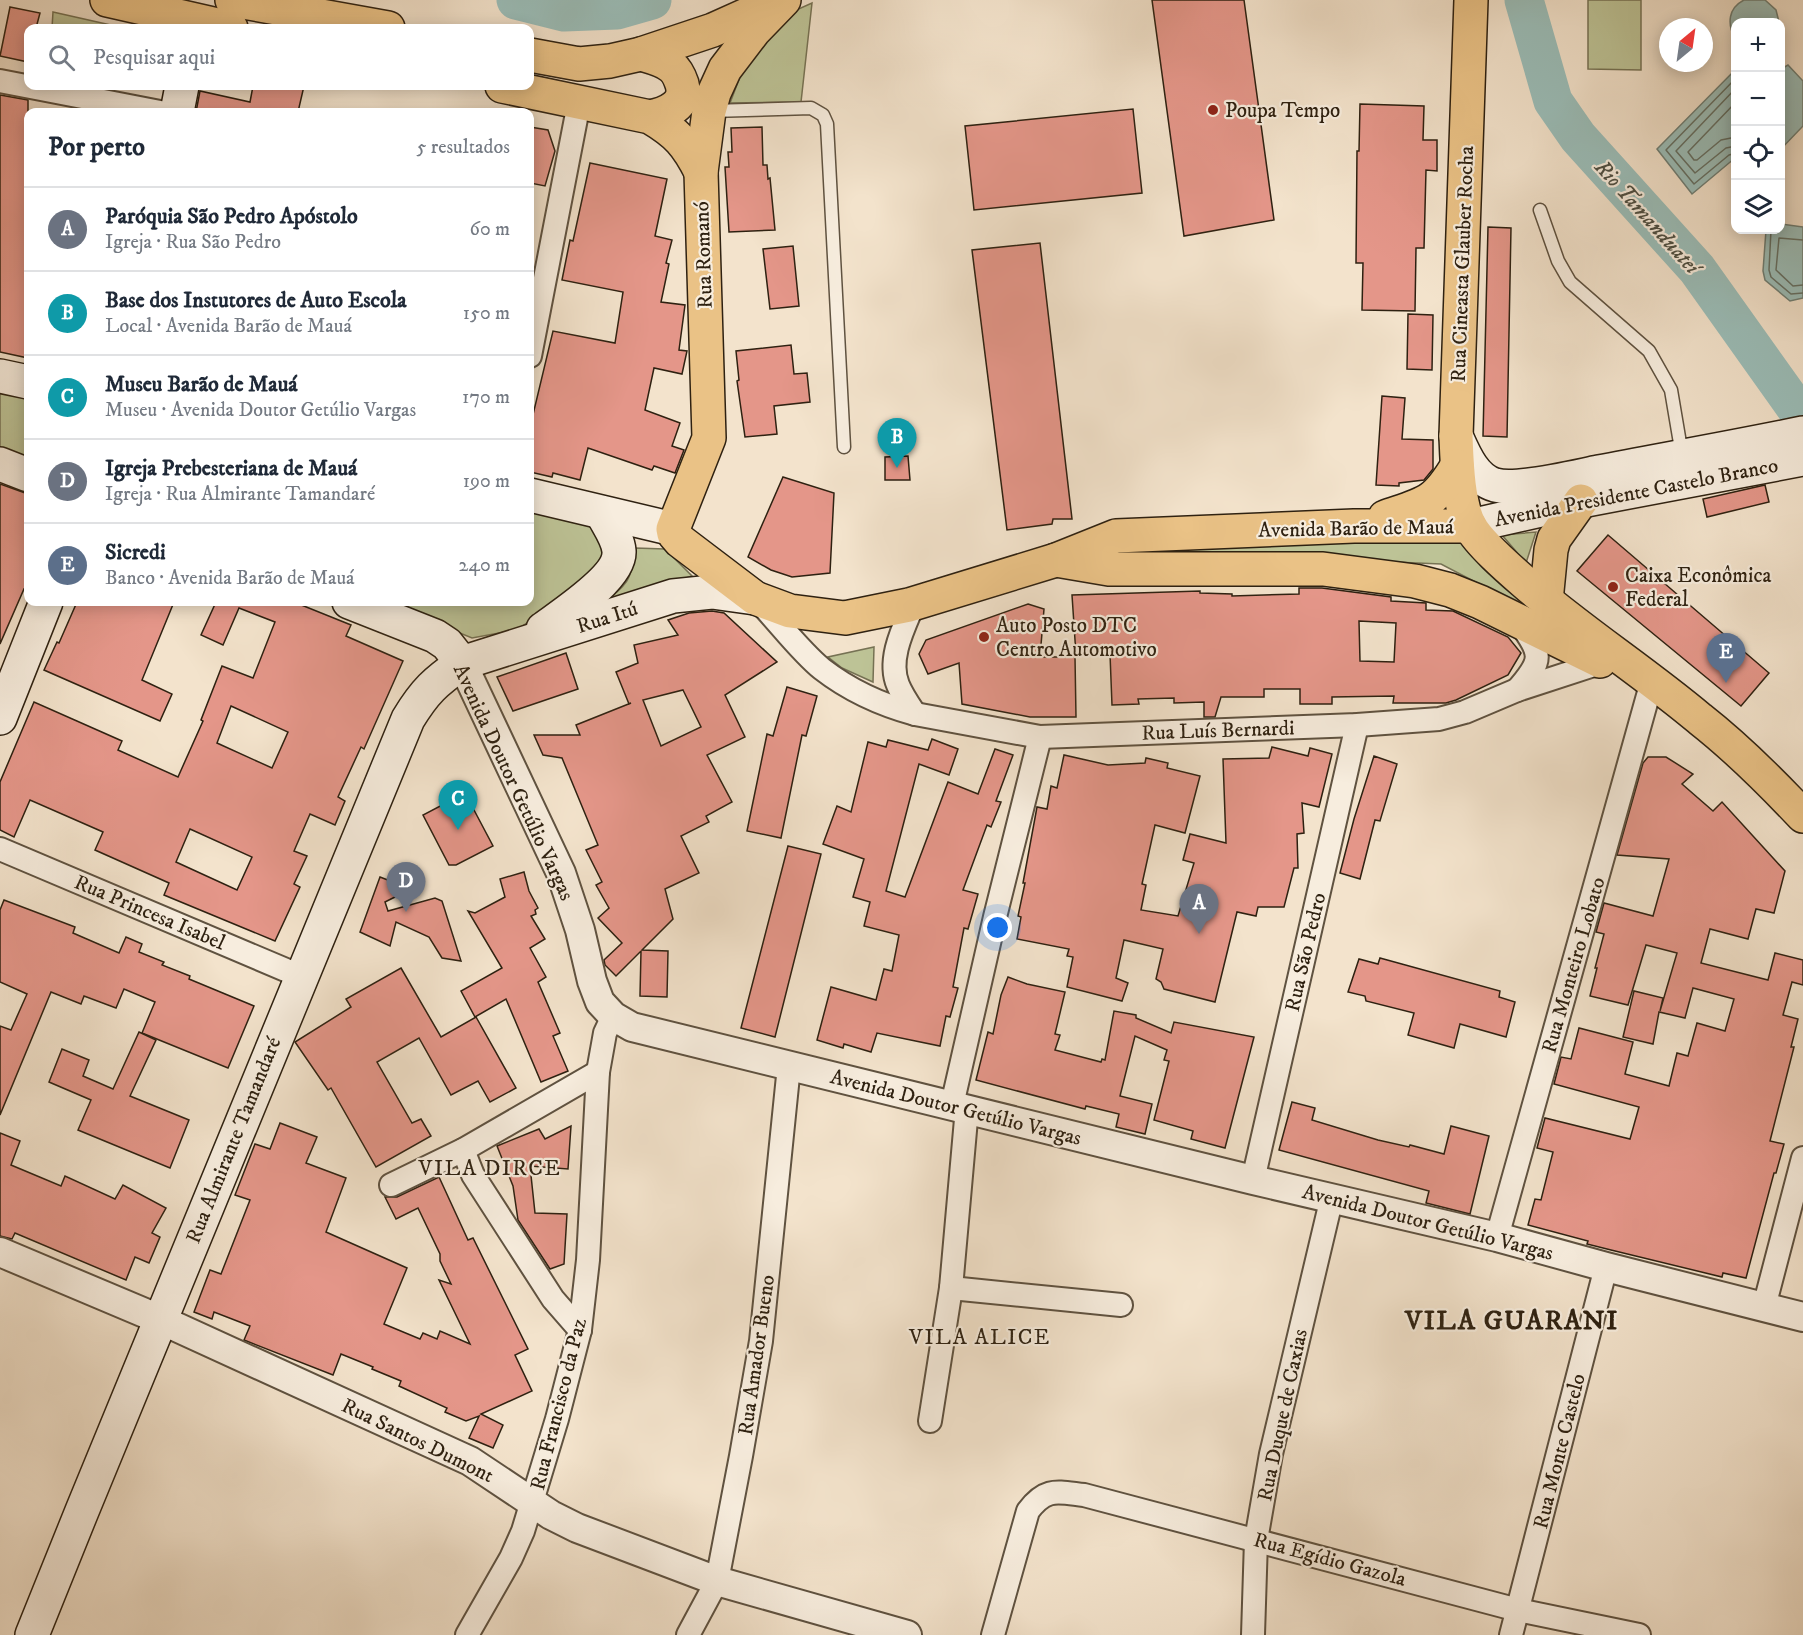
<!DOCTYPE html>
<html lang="pt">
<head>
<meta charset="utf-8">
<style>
  :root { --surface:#fff; --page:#f2f2f3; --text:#1f2937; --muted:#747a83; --line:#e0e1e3; --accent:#1a73e8 }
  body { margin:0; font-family:"IM FELL DW Pica",serif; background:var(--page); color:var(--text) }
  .controls { position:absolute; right:18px; top:18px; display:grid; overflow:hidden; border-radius:12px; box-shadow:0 3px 15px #0003 }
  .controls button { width:54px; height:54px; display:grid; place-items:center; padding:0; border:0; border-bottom:2px solid var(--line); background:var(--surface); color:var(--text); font:30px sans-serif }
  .compass { position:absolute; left:1659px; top:18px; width:54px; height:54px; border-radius:50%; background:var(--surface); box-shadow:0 3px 15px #0003; rotate:29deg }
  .you { position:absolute; left:998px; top:928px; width:21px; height:21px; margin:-15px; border:4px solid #fff; border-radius:50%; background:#1a73e8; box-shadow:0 0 0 9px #1a73e833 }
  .badge { display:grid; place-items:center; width:39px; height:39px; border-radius:50%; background:var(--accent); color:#fff; font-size:20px; font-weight:700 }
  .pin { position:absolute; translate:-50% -50px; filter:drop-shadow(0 2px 3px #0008) }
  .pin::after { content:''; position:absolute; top:32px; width:21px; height:18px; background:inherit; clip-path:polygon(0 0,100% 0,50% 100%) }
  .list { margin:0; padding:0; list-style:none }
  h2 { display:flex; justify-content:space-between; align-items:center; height:78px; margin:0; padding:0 24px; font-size:26px }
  h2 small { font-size:20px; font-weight:400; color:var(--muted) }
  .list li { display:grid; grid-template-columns:39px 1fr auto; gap:18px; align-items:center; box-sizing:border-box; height:84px; padding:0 24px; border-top:2px solid var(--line) }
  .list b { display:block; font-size:22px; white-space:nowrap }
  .list p { margin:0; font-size:20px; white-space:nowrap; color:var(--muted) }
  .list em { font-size:20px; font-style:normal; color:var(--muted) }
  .icon { flex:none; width:33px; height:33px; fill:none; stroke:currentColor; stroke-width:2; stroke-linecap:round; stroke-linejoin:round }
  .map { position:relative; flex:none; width:1803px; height:1635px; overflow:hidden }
  .search { position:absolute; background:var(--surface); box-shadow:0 3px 15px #0003; left:24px; top:24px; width:510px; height:66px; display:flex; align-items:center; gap:15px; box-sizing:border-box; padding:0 21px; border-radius:12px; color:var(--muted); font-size:22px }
  .panel { position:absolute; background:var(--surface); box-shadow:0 3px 15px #0003; left:24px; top:108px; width:510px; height:498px; border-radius:12px }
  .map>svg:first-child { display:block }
</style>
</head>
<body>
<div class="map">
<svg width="1803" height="1635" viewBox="0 0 1803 1635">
  <rect width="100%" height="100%" fill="#f3e3cc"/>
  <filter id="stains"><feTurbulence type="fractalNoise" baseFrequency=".00333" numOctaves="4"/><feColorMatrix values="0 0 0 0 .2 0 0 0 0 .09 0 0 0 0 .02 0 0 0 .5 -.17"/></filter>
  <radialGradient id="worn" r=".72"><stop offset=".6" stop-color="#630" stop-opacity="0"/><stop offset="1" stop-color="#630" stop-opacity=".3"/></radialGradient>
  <g fill="#bdc396" stroke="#767254" stroke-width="1.5">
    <polygon points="1588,0 1641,0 1641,70 1588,69"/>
    <polygon points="812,3 801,102 730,103 743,69 785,15"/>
    <polygon points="53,12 124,28 52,28"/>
    <polygon points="0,384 28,391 28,467 0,457"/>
    <polygon points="530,502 600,527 605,554 569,597 516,630 472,638 384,602 530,602"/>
    <polygon points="1463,531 1535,613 1441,564 1137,551"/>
    <polygon points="1536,532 1526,563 1502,535"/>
    <path d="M635 548 665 549 692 576 596 607C624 587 632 585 635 548Z"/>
    <polygon points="874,647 873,682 842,668 828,657"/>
  </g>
  <g fill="#9bbeb9" stroke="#6f7f76" stroke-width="1.5">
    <path d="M1744 0H1765L1776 10 1779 22H1736L1735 38C1727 24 1728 8 1744 0Z"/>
    <polygon points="1788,65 1803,81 1803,126 1781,149 1781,69"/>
    <polygon points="1734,71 1735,158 1692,194 1657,149"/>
    <polygon points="1781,224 1803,227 1803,298 1790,301 1765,280 1763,271 1766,230 1780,230"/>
  </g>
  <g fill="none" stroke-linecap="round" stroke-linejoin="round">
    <g stroke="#647065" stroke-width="1.5">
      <polyline points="1736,78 1666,150 1694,184 1729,155 1736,153"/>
      <polyline points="1736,88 1676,151 1695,173 1726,148 1736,146"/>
      <polyline points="1736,102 1688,152 1694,160 1697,160 1721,140 1736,137"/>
      <polyline points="1771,230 1769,270 1771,277 1791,294 1803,293"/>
      <polyline points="1803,240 1779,238 1776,270 1793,286 1803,285"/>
    </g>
    <g stroke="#9bbeb9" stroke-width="39">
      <polyline points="516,0 564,12 617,10 652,0"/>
      <polyline points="1524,0 1553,101 1578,137 1697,269 1803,418"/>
    </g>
  </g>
  <g fill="#e49689" stroke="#2e2111" stroke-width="1.5" fill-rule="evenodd">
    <polygon points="1152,0 1244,0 1274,220 1184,236"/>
    <polygon points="10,7 40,13 36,28 28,28 28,62 0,56"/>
    <polygon points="253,86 304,86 298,112 196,112 200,91 250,102"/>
    <polygon points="0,95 28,100 28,358 0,352"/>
    <polygon points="1360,104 1424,106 1423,140 1437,140 1437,171 1426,170 1424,248 1416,248 1415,311 1362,310 1363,263 1356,263 1357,151 1359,151"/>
    <polygon points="1133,109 1142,193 974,210 965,126"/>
    <polygon points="530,127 548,130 555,151 545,186 530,183"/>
    <polygon points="762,127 763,165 767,165 768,179 770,178 775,230 729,232 725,167 729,167 728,152 732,152 731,128"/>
    <polygon points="590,163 667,179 655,236 672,240 666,263 669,264 661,302 685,305 679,350 687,351 682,374 654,368 645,410 680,423 672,446 684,450 675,473 654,466 652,470 588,448 580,480 553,473 552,477 530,472 530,427 553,331 615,343 623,292 562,280 570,240 573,241"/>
    <polygon points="1488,227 1511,228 1507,437 1483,436"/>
    <polygon points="1040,243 1072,519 1053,519 1052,524 1007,530 972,250"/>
    <polygon points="793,246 799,306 770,309 763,249"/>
    <polygon points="1408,314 1433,315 1432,370 1407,369"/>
    <polygon points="791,345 794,374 807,373 810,402 774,406 777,434 745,437 737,381 739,380 736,351"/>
    <polygon points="1382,396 1405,398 1402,439 1433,440 1433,469 1424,480 1399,483 1399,486 1376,485"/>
    <polygon points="908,456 910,480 885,480 885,457"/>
    <polygon points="783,477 834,493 830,573 792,577 771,570 748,557"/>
    <polygon points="0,484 28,494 28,590 24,589 0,644"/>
    <polygon points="1765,485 1769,502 1707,517 1703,499"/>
    <polygon points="1608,535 1769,673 1741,706 1577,571"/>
    <path d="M1299 588H1322L1391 597V601L1426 603V610L1453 611 1508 637 1521 653 1508 675 1456 700 1446 703H1393L1394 696 1332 697V704H1300V689H1264V697H1221L1215 717H1204V702L1174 703V698L1138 699 1139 704 1112 705 1110 654 1076 655 1072 595 1200 591V593L1232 594V596L1299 594ZM1359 621 1396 623 1394 662 1360 661Z"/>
    <polygon points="77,602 174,602 142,680 172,694 160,721 44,670 57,642 59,643"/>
    <path d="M216 602H294L351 625 346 636 403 661 364 749 361 747 338 797 345 801 335 825 310 814 294 851 307 856 294 884 300 887 275 941 164 895 169 883 95 850 103 832 30 800 14 837 0 830V782L34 702 122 741 118 750 178 777 203 721 201 720 222 666 253 678 275 622 239 608 223 645 201 635ZM231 706 288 732 272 768 217 743ZM190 829 252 857 237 890 176 862Z"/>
    <polygon points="1028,604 1044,609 1040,657 1075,657 1076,717 1030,717 962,704 959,663 928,674 919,654 926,640"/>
    <path d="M712 611 724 613 777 662 725 695 745 737 707 755 732 802 706 816 709 822 681 836 699 873 665 889 673 919 642 950 668 951 667 997 640 996 641 951 616 976 605 965 604 960 622 943 598 918 609 908 596 885 602 882 586 850 598 845 562 758 543 755 534 735H580L576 725 631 703 629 704 616 672 638 663 634 645 678 635 668 620 689 613ZM683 690 701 727 661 746 643 700Z"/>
    <polygon points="566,653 578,689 513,711 497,677"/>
    <polygon points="787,687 817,696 806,736 802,735 781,838 747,831 767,734 773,736"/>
    <polygon points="932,739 958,749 949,775 919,764 886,891 905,897 948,782 978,794 995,749 1013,755 996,801 1001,802 991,827 987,825 963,890 978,894 968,929 964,928 953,987 958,988 950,1017 946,1016 940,1046 877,1033 871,1052 844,1044 843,1048 817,1040 831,987 876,1000 884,969 892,971 899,935 864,926 870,902 853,897 864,859 823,844 837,806 851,812 868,742 886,747 888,740 928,750"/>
    <polygon points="1272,747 1308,756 1310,748 1332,754 1319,807 1302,803 1304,833 1297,834 1298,868 1294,868 1284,907 1258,907 1256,916 1237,912 1215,1002 1164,989 1161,982 1156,979 1163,949 1124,940 1116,978 1128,983 1122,1001 1067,987 1073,957 1067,956 1069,949 1017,939 1021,917 1018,916 1025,883 1023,883 1037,807 1047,809 1051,786 1057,788 1064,755 1108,765 1145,763 1146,758 1168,763 1167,768 1200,776 1185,833 1155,825 1142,884 1146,885 1141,910 1178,916 1194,863 1183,860 1190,834 1226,843 1223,759 1269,758"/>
    <polygon points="1374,756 1397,764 1380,821 1375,820 1360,879 1340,873 1354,819"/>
    <polygon points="1648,757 1666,757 1693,774 1682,784 1713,811 1722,802 1785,871 1774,913 1756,909 1748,939 1710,929 1701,963 1768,980 1775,953 1803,960 1803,985 1792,982 1783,1015 1798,1019 1791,1047 1794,1047 1770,1141 1784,1144 1776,1173 1774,1173 1746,1278 1723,1273 1722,1277 1611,1250 1587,1244 1588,1241 1528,1225 1535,1199 1541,1200 1553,1152 1537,1148 1545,1118 1630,1139 1639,1107 1554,1084 1561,1057 1571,1059 1579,1028 1633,1042 1625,1074 1669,1086 1677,1053 1688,1056 1697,1023 1725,1031 1734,999 1693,988 1685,1018 1659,1012 1653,1044 1623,1037 1634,991 1663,998 1660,1011 1677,953 1646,945 1628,1005 1590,996 1597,968 1595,968 1604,934 1596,932 1604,903 1653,916 1669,859 1617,855 1643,763"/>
    <polygon points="465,793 493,846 456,865 449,865 423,815"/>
    <polygon points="788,846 821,854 775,1037 741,1028"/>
    <polygon points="524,872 529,891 538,908 535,910 536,914 531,916 545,939 530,948 546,977 538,982 560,1033 553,1036 568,1071 541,1082 506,999 475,1017 461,991 502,968 468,911 475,913 505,897 500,879"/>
    <polygon points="380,877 411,889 385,902 388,911 435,898 442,901 461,961 442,958 429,937 396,922 390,946 360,932"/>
    <polygon points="4,900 75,927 73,933 119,953 126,937 142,944 139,952 164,962 162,965 190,976 189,979 254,1006 228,1068 142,1033 155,1002 124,989 116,1008 84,996 81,1004 51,992 0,1115 0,1026 11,1030 27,994 0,982 0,910"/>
    <polygon points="1380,958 1500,991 1499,997 1515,1002 1506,1037 1460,1024 1454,1048 1408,1035 1414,1013 1366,1001 1365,996 1348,992 1359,959 1378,964"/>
    <polygon points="401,968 441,1037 476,1017 516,1088 490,1102 478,1081 451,1095 419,1038 377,1062 412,1123 421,1119 431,1136 376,1167 331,1088 328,1090 295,1042 351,1007 346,999"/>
    <polygon points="1008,977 1027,984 1065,992 1055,1034 1060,1035 1055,1050 1101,1062 1102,1059 1105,1060 1114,1011 1136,1015 1136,1018 1171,1033 1174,1022 1254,1037 1225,1148 1191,1139 1193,1131 1154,1120 1169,1061 1164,1060 1167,1050 1135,1036 1120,1096 1152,1104 1145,1134 1116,1127 1119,1114 1086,1106 1085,1109 976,1080 988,1032 993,1034 1001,995"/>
    <polygon points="139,1032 156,1040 130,1096 189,1120 170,1168 78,1130 91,1100 49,1082 62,1049 89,1060 83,1076 113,1089"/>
    <polygon points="1292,1102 1315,1108 1312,1120 1378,1140 1409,1147 1410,1145 1444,1154 1451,1126 1489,1136 1470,1214 1426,1203 1429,1191 1279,1150"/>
    <polygon points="280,1123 317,1137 306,1163 346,1178 326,1232 407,1268 384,1324 420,1339 423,1333 437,1339 440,1331 470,1344 439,1280 451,1284 440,1261 440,1254 418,1208 396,1219 385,1197 397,1197 439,1177 468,1240 473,1238 528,1349 515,1355 532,1391 481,1414 503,1425 493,1448 469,1438 479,1416 466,1421 445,1412 447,1408 399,1386 401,1381 372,1369 373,1367 341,1354 333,1375 244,1340 250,1326 214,1312 212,1319 194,1312 210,1270 221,1274 250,1200 235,1195 255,1144 270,1149"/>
    <polygon points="571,1126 568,1169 530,1166 535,1213 567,1214 564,1264 550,1269 518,1220 513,1186 497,1146 539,1129 545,1139"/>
    <polygon points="0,1133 20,1141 11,1165 61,1186 65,1176 115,1199 123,1185 166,1208 152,1233 160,1237 149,1263 135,1257 126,1280 15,1233 12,1239 0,1236"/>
  </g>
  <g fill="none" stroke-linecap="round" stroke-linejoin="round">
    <g stroke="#5f5240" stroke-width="15">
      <g id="service">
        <polyline points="711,111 811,108 823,115 827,124 844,447"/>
        <polyline points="1540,210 1558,261 1570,282 1649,351 1671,390 1682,455"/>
      </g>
    </g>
    <g stroke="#5f5240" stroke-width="26">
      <g id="minor">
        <polyline points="0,81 160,112"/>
        <polyline points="530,356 579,103"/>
        <path d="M914 603C904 627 887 659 898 685 902 695 909 705 915 714"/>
        <path d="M761 604C780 624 801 652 822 669 849 690 882 705 915 714L1040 737 1357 725 1439 719 1465 712 1517 690 1603 662"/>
        <path d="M1517 690C1544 659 1542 655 1519 622"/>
        <polyline points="0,849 300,976"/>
        <polyline points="952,1105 995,917 1040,737"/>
        <polyline points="463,1150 473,1175 553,1299 580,1330"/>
        <polyline points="1253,1180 1357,725"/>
        <polyline points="391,1185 463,1150 598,1072"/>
        <polyline points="1497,1237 1649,692"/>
        <polyline points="951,1288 1121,1305"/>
        <polyline points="1764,1307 1803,1158"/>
        <polyline points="930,1421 951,1288 967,1108"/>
        <polyline points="467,1635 511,1558 523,1531 557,1419 580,1330 588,1260 598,1072 605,1033 613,1016"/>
        <polyline points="688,1635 717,1581 741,1456 761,1341 789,1066"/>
        <path d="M993 1635 1028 1511C1046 1487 1057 1492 1084 1495L1518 1610 1639 1635"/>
        <polyline points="1253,1635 1256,1540 1271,1454 1332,1197"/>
        <polyline points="1511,1635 1606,1267"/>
      </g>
    </g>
    <g stroke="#5f5240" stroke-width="32">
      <g id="tertiary">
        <polyline points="462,663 561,873 580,930 592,981 600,1002 613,1016 632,1027 1253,1180 1497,1237 1606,1267 1803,1317"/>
        <polyline points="0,1252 159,1319 470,1461 551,1515 577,1528 717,1581 907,1635"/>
      </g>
    </g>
    <g stroke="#2e2111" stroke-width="36">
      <g id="secondary">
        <polyline points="177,112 182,86"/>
        <polyline points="0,376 28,382"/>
        <path d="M1456 436C1464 454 1474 479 1495 485 1518 491 1574 477 1599 472 1667 459 1735 447 1803 433"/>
        <polyline points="0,464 28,475"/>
        <polyline points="530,495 673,529"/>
        <polyline points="1470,526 1581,501 1803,459"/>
        <polyline points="349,602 435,636 447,644 462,663"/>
        <path d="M543 629C563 614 621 577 619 551 618 538 608 525 602 513"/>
        <polyline points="0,718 46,602"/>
        <path d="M32 1635C155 1329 280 1024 408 719 425 691 435 682 462 663L673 596 712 592 755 598"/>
      </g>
    </g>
    <g stroke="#2e2111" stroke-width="36">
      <g id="primary">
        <polyline points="107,0 231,28"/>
        <polyline points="232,0 388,28"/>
        <polyline points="784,0 754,31 725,69 714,93 709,111 701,172 709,438 673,529 674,534 680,541 755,598 790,611 845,618 909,605 1056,560 1116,536 1354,526 1470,526"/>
        <path d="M1471 0 1456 436C1457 461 1458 504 1470 526 1479 543 1509 569 1524 582 1580 631 1643 671 1700 719 1737 748 1771 782 1803 816"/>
        <path d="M641 54C651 57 664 60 672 67 677 71 680 78 682 84 688 105 666 114 650 117"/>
        <polyline points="530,55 579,64 610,61 641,54 713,30 773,3"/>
        <path d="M502 86 650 117C677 133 687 144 701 172"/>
        <path d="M1385 517C1426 503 1434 504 1457 466"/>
        <polyline points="1056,560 1109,569 1323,569 1415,581 1450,590 1480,602 1600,661"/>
        <polyline points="1546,601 1551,550 1554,539 1581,501"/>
      </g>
    </g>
    <use href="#service" stroke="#f7edde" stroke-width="12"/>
    <use href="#minor" stroke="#f7edde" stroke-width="22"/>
    <use href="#tertiary" stroke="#f7edde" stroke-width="28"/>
    <use href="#secondary" stroke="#f7edde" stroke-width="33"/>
    <use href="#primary" stroke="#eac286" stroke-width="33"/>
  </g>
  <g fill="#8f2418" stroke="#f7edde" stroke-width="2">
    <circle cx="1213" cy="110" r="6"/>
    <circle cx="1613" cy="587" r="6"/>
    <circle cx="984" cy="637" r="6"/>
  </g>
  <g text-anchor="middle" stroke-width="4.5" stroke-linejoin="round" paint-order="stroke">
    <g font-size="21" fill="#2e2111" stroke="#f7edde" text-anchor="start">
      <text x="1225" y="117">Poupa Tempo</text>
      <text x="1625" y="582">Caixa Econômica<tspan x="1625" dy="24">Federal</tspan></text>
      <text x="996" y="632">Auto Posto DTC<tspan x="996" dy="24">Centro Automotivo</tspan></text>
    </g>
    <g font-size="21" fill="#2e2111" stroke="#f7edde">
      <text transform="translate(703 255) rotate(-92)" y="7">Rua Romanó</text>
      <text transform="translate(1462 264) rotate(-88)" y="7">Rua Cineasta Glauber Rocha</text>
      <text transform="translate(1636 492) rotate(-11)" y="7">Avenida Presidente Castelo Branco</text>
      <text transform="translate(1356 528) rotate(-1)" y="7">Avenida Barão de Mauá</text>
      <text transform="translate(607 617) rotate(-18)" y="7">Rua Itú</text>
      <text transform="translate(1218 730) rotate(-2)" y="7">Rua Luís Bernardi</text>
      <text transform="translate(514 782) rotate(65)" y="7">Avenida Doutor Getúlio Vargas</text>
      <text transform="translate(150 912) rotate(23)" y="7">Rua Princesa Isabel</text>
      <text transform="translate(1305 952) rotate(-77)" y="7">Rua São Pedro</text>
      <text transform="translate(1573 965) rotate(-74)" y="7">Rua Monteiro Lobato</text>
      <text transform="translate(956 1107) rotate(14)" y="7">Avenida Doutor Getúlio Vargas</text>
      <text transform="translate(233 1140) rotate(-68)" y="7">Rua Almirante Tamandaré</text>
      <text transform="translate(1428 1222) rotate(14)" y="7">Avenida Doutor Getúlio Vargas</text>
      <text transform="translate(756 1355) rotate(-82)" y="7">Rua Amador Bueno</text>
      <text transform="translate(558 1404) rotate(-76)" y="7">Rua Francisco da Paz</text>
      <text transform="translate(1282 1415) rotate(-78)" y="7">Rua Duque de Caxias</text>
      <text transform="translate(418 1440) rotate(26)" y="7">Rua Santos Dumont</text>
      <text transform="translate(1559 1451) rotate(-76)" y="7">Rua Monte Castelo</text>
      <text transform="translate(1330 1559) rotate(15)" y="7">Rua Egídio Gazola</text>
    </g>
    <g font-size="22" font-style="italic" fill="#4f5043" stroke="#f7edde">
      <text transform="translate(1648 216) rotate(48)" y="8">Rio Tamanduateí</text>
    </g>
    <g font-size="22" letter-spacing="1.5" fill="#2e2111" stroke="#f7edde">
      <text x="490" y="1175">VILA DIRCE</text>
      <text x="980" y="1344">VILA ALICE</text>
    </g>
    <g font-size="27" font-weight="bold" letter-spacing="1.5" fill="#2e2111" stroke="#f7edde">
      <text x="1512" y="1329">VILA GUARANI</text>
    </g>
  </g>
  <rect width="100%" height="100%" filter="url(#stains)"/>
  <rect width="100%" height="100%" fill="url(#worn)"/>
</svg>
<div class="controls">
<button>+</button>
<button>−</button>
<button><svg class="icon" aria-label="locate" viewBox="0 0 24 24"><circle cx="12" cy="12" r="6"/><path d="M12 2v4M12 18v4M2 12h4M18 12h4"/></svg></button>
<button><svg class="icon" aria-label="layers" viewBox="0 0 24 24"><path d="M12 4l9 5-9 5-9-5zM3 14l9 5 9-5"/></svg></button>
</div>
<svg class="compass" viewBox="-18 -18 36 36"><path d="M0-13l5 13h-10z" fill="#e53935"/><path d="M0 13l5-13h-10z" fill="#747a83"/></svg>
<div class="you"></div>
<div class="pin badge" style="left:1199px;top:934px;background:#6b7280">A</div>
<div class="pin badge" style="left:897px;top:468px;background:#0f9aa8">B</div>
<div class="pin badge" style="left:458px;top:830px;background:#0f9aa8">C</div>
<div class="pin badge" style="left:406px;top:912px;background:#6b7280">D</div>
<div class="pin badge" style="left:1726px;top:683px;background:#5c6f8a">E</div>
<div class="search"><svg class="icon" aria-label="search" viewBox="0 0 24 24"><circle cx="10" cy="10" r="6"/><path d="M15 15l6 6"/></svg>Pesquisar aqui</div>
<section class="panel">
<h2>Por perto<small>5 resultados</small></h2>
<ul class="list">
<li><span class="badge" style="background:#6b7280">A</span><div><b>Paróquia São Pedro Apóstolo</b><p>Igreja · Rua São Pedro</p></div><em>60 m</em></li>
<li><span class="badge" style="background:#0f9aa8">B</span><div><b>Base dos Instutores de Auto Escola</b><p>Local · Avenida Barão de Mauá</p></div><em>150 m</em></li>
<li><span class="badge" style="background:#0f9aa8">C</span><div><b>Museu Barão de Mauá</b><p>Museu · Avenida Doutor Getúlio Vargas</p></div><em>170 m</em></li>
<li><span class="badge" style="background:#6b7280">D</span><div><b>Igreja Prebesteriana de Mauá</b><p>Igreja · Rua Almirante Tamandaré</p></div><em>190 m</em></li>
<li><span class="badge" style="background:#5c6f8a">E</span><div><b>Sicredi</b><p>Banco · Avenida Barão de Mauá</p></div><em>240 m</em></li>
</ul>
</section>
</div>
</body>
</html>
